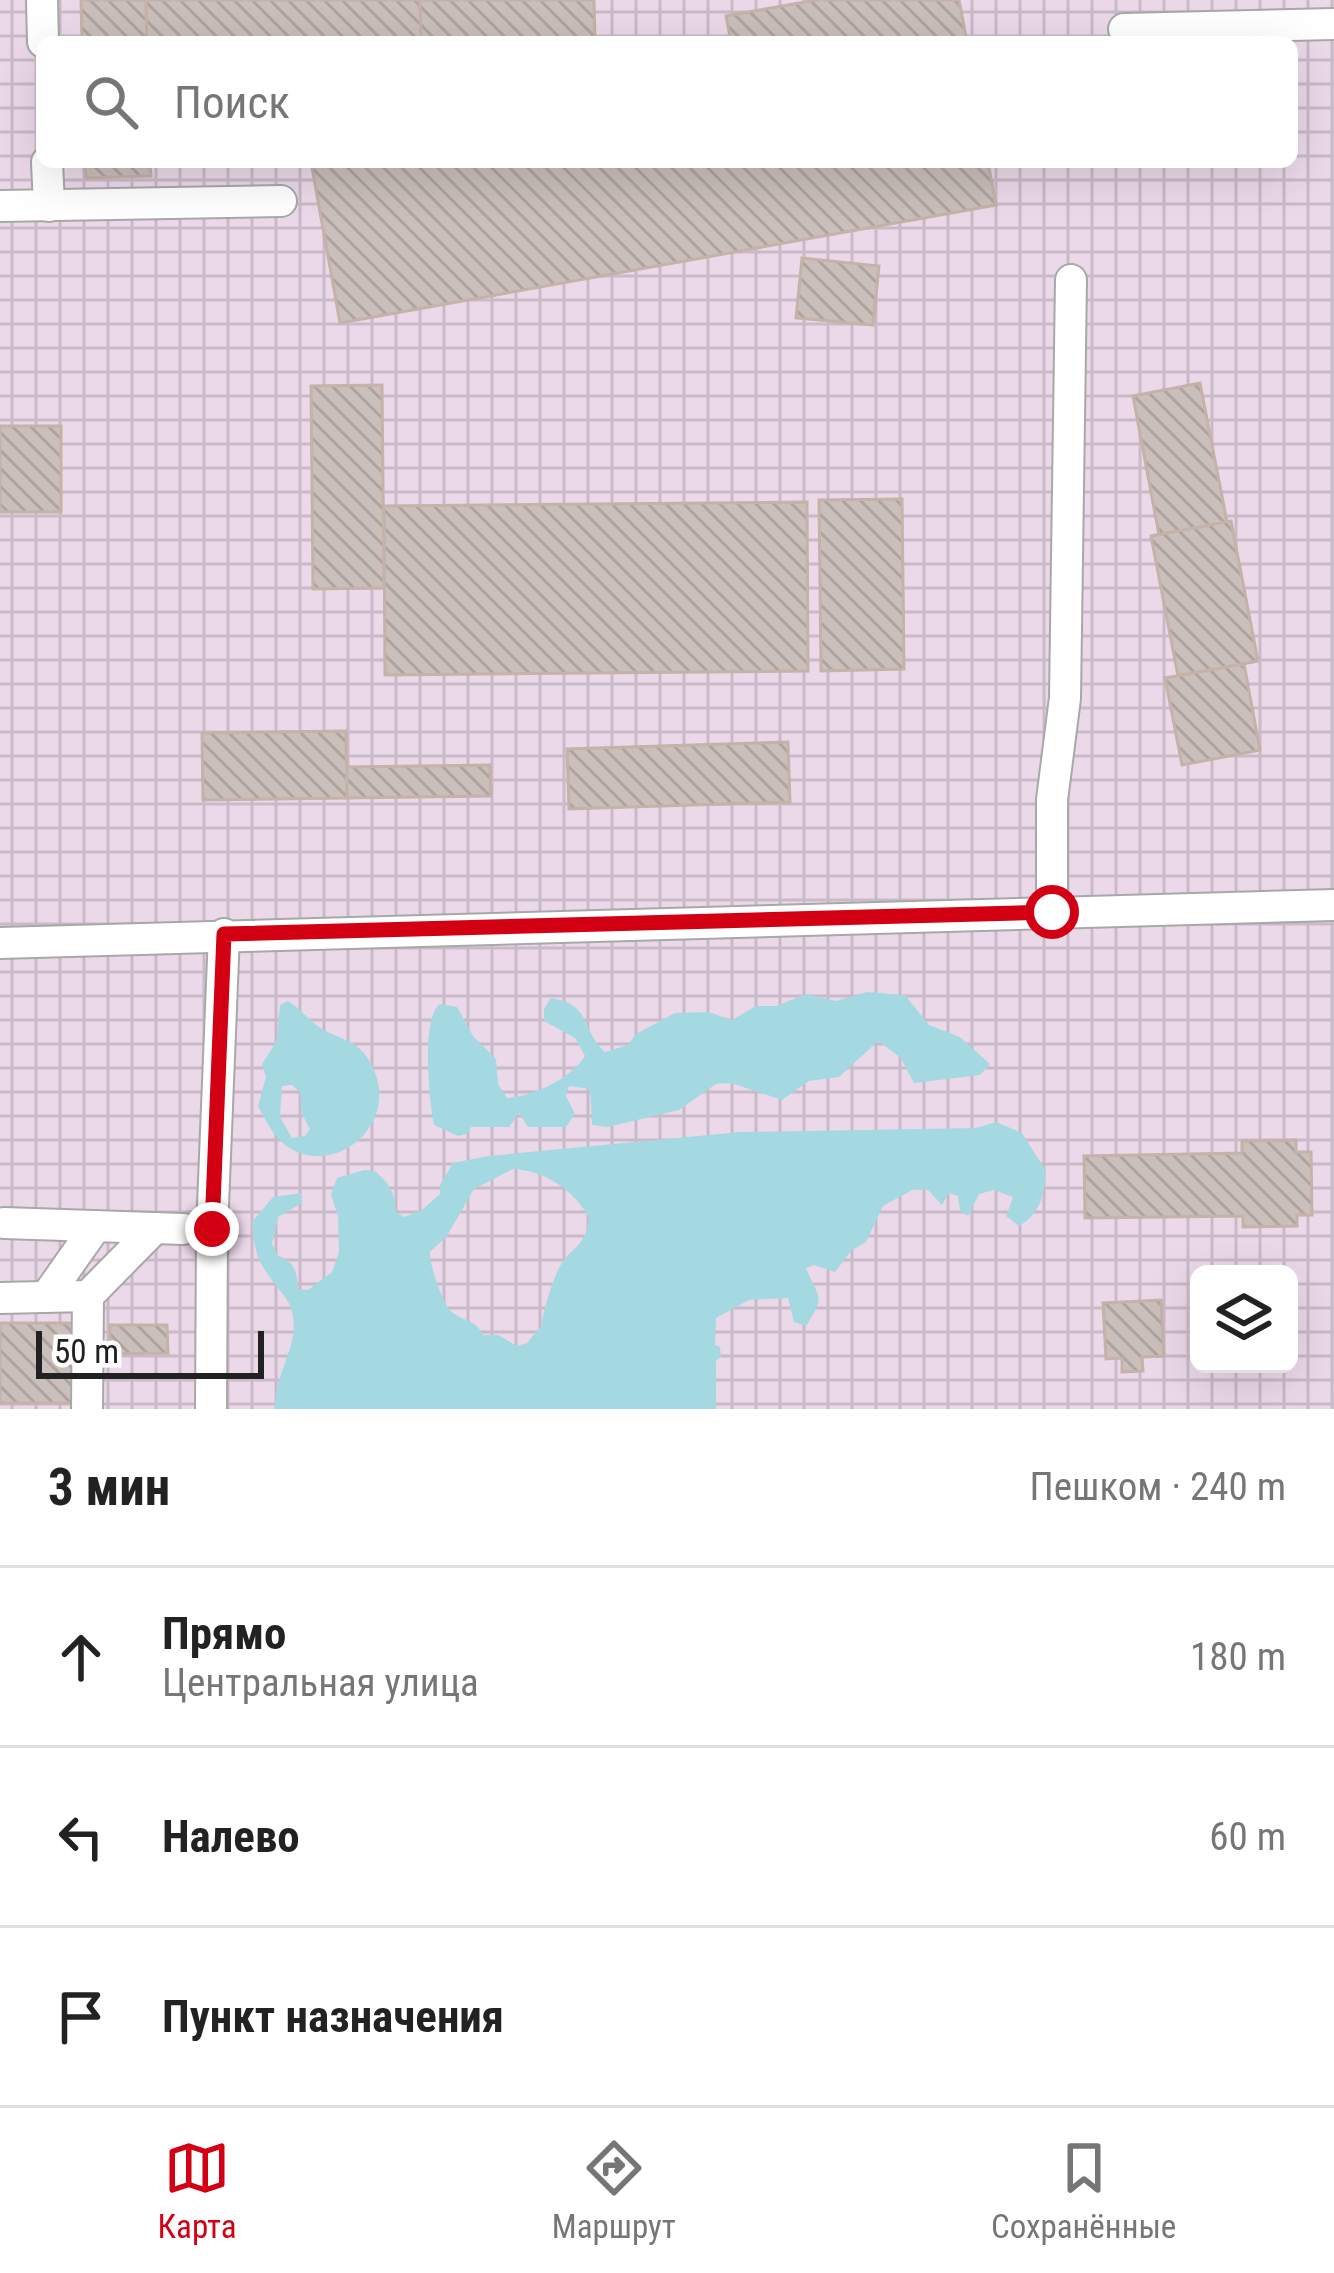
<!DOCTYPE html>
<html lang="ru">
<head>
<meta charset="utf-8">
<style>
  :root { --surface:#fff; --page:#f2f2f2; --text:#222; --muted:#767676; --line:#e0e0e0; --accent:#d20012 }
  body { margin:0; font-family:"Roboto Condensed",sans-serif; background:var(--page); color:var(--text) }
  .controls { position:absolute; right:36px; bottom:36px; display:grid; overflow:hidden; border-radius:18px; box-shadow:0 12px 48px #0002 }
  .controls button { width:108px; height:108px; display:grid; place-items:center; padding:0; border:0; border-bottom:3px solid var(--line); background:var(--surface); color:var(--text); font:60px sans-serif }
  .scale { position:absolute; left:36px; bottom:30px; width:228px; box-sizing:border-box; padding-left:12px; border:6px solid #212121; border-top:0; font-size:33px; line-height:42px; white-space:nowrap; color:#212121; -webkit-text-stroke:9px #fff; paint-order:stroke }
  .stop { position:absolute; width:36px; height:36px; margin:-27px; border:9px solid #d20012; border-radius:50%; background:#fff }
  .stop.end { background:#d20012; border-color:#fff; box-shadow:0 3px 12px #0008 }
  .list { margin:0; padding:0; list-style:none }
  h2 { display:flex; justify-content:space-between; align-items:center; height:156px; margin:0; padding:0 48px; font-size:51px }
  h2 small { font-size:39px; font-weight:400; color:var(--muted) }
  .list li { display:grid; grid-template-columns:78px 1fr auto; gap:36px; align-items:center; box-sizing:border-box; height:180px; padding:0 48px; border-top:3px solid var(--line) }
  .list b { display:block; font-size:45px; white-space:nowrap }
  .list p { margin:0; font-size:39px; white-space:nowrap; color:var(--muted) }
  .list em { font-size:39px; font-style:normal; color:var(--muted) }
  .icon { flex:none; width:66px; height:66px; fill:none; stroke:currentColor; stroke-width:2; stroke-linecap:round; stroke-linejoin:round }
  .map { position:relative; flex:none; width:1334px; height:1409px; overflow:hidden }
  .search { position:absolute; background:var(--surface); box-shadow:0 12px 48px #0002; left:36px; right:36px; top:36px; height:132px; display:flex; align-items:center; gap:30px; box-sizing:border-box; padding:0 42px; border-radius:18px; color:var(--muted); font-size:45px }
  .sheet { height:696px; background:var(--surface) }
  nav { display:flex; justify-content:space-around; align-items:center; box-sizing:border-box; height:168px; border-top:3px solid var(--line); background:var(--surface); font-size:33px; color:var(--muted) }
  nav a { display:grid; justify-items:center; gap:6px }
  nav .on { color:var(--accent) }
  .map>svg:first-child { display:block }
</style>
</head>
<body>
<div class="map">
<svg width="1334" height="1409" viewBox="0 0 1334 1409">
  <defs>
    <pattern id="industrial-grid" width="8" height="8" patternUnits="userSpaceOnUse" patternTransform="scale(3)"><rect width="8" height="8" fill="#ebd9e9"/><path d="M0 4h8M4 0v8" fill="none" stroke="#c9bac8"/></pattern>
    <pattern id="building-back-hatch" width="6" height="6" patternUnits="userSpaceOnUse" patternTransform="scale(3)"><rect width="6" height="6" fill="#cabfba"/><path d="M-1 5l2 2M0 0l6 6M5-1l2 2" fill="none" stroke="#ada4a0"/></pattern>
  </defs>
  <rect width="100%" height="100%" fill="#f2ede7"/>
  <path fill="url(#industrial-grid)" fill-rule="evenodd" d="M0 0H1334V1409H0ZM42 42H1292V162H42ZM1199 1274H1289V1364H1199Z"/>
  <g fill="#a5d9e2" fill-rule="evenodd">
    <path d="M867 992 905 995 929 1025 960 1037 990 1064 980 1075 914 1083 900 1057 878 1041 839 1077 809 1081 782 1100 731 1083 716 1084 679 1110 608 1127 592 1125 590 1089 569 1086 566 1096 575 1114 566 1127H528L519 1113 509 1127H471L467 1134 458 1136 434 1125C429 1100 421 1017 440 1004L457 1007 473 1036 496 1059 498 1084 507 1098C534 1096 570 1079 585 1056L575 1038 544 1021V1009L551 998C593 1005 580 1029 605 1052L628 1045 636 1034 675 1013 709 1012 732 1020 756 1006H776L806 994 836 1001Z"/>
    <path d="M288 1001C302 1009 310 1023 324 1030 338 1038 353 1040 364 1053 413 1118 333 1184 284 1144 272 1134 265 1119 258 1106L266 1077 262 1064C282 1035 276 1039 280 1005ZM292 1085 300 1092 302 1114 310 1129 305 1136 292 1138 280 1117 282 1086Z"/>
    <path d="M996 1122 1022 1133 1046 1171C1044 1195 1041 1213 1019 1226L1006 1216 1013 1197 994 1190 979 1194 968 1216 960 1211 958 1196 949 1193 942 1205 928 1190 914 1189 883 1206 866 1242 851 1251 835 1272 814 1265 806 1268C818 1298 827 1294 806 1326L794 1322 788 1298 749 1300 716 1318 715 1345 720 1347 721 1356 716 1361V1409H275C274 1374 298 1348 293 1317 291 1299 278 1290 269 1276 256 1259 253 1243 252 1222L273 1197 301 1193 302 1203 278 1217 272 1243 277 1255C295 1262 297 1271 298 1289L308 1290 332 1272 339 1252 338 1216 331 1195 337 1178 364 1170 375 1171C390 1184 395 1193 396 1212L404 1217 422 1210 440 1194V1185L453 1163 488 1156 740 1132 976 1128ZM513 1169C543 1170 575 1190 589 1218 585 1250 570 1246 559 1268 553 1280 542 1313 542 1325L527 1343 517 1346 498 1335H483C476 1320 466 1322 453 1313 444 1307 429 1265 430 1252L447 1236 474 1189Z"/>
  </g>
  <g fill="url(#building-back-hatch)" stroke="#c5b2a8" stroke-width="3">
    <polygon points="81,0 146,0 147,42 82,42"/>
    <polygon points="146,0 420,0 421,42 147,42"/>
    <polygon points="420,0 594,0 595,41 421,42"/>
    <polygon points="816,0 959,0 967,42 731,42 726,16"/>
    <polygon points="85,162 150,162 151,176 86,178"/>
    <polygon points="311,162 988,162 996,205 340,323"/>
    <polygon points="802,258 879,266 873,325 796,318"/>
    <polygon points="1200,383 1227,522 1159,535 1133,396"/>
    <polygon points="382,385 384,588 313,589 311,386"/>
    <rect x="0" y="426" width="61" height="86"/>
    <polygon points="902,499 904,669 821,671 819,500"/>
    <polygon points="807,502 808,671 385,675 384,506"/>
    <polygon points="1231,521 1258,661 1178,676 1151,536"/>
    <polygon points="1244,664 1260,750 1182,765 1165,678"/>
    <polygon points="346,731 347,798 203,800 202,733"/>
    <polygon points="788,742 790,802 569,809 567,749"/>
    <polygon points="490,765 491,796 347,798 347,767"/>
    <polygon points="1296,1140 1296,1152 1311,1152 1312,1215 1297,1215 1297,1226 1243,1227 1243,1216 1085,1218 1084,1156 1242,1153 1242,1141"/>
    <polygon points="1161,1300 1164,1356 1142,1357 1143,1371 1122,1372 1122,1358 1106,1359 1103,1303"/>
    <polygon points="0,1323 78,1323 77,1403 0,1403"/>
    <polygon points="110,1325 167,1325 168,1353 110,1354"/>
  </g>
  <g fill="none" stroke-linecap="round" stroke-linejoin="round">
    <g stroke="#a8a8a8" stroke-width="34">
      <g id="minor">
        <polyline points="42,0 43,42"/>
        <polyline points="1124,29 1334,24"/>
        <polyline points="47,162 49,206"/>
        <polyline points="0,206 281,201"/>
        <polyline points="1052,912 1052,800 1065,698 1071,280"/>
        <polyline points="0,943 1334,905"/>
        <polyline points="4,1223 183,1229"/>
        <polyline points="46,1297 96,1226"/>
        <polyline points="0,1298 88,1296"/>
        <polyline points="87,1409 88,1296 155,1228"/>
        <polyline points="211,1409 212,1230 224,934"/>
      </g>
    </g>
    <use href="#minor" stroke="#fff" stroke-width="30"/>
  </g>
  <g fill="none" stroke-linecap="round" stroke-linejoin="round">
    <polyline stroke="#d20012" stroke-width="15" points="212,1229 224,934 1052,912"/>
  </g>
</svg>
<div class="controls">
<button><svg class="icon" aria-label="layers" viewBox="0 0 24 24"><path d="M12 4l9 5-9 5-9-5zM3 14l9 5 9-5"/></svg></button>
</div>
<div class="scale">50 m</div>
<div class="stop" style="left:1052px;top:912px"></div>
<div class="stop end" style="left:212px;top:1229px"></div>
<div class="search"><svg class="icon" aria-label="search" viewBox="0 0 24 24"><circle cx="10" cy="10" r="6"/><path d="M15 15l6 6"/></svg>Поиск</div>
</div>
<section class="sheet">
<h2>3 мин<small>Пешком · 240 m</small></h2>
<ul class="list">
<li><svg class="icon" aria-label="ahead" viewBox="0 0 24 24"><path d="M12 20V5M6 11l6-6 6 6"/></svg><div><b>Прямо</b><p>Центральная улица</p></div><em>180 m</em></li>
<li><svg class="icon" aria-label="left" viewBox="0 0 24 24"><path d="M17 20v-9H6M10 6l-5 5 5 5"/></svg><div><b>Налево</b></div><em>60 m</em></li>
<li><svg class="icon" aria-label="arrive" viewBox="0 0 24 24"><path d="M6 21V4h12l-3 4 3 4H6"/></svg><div><b>Пункт назначения</b></div></li>
</ul>
</section>
<nav>
<a class="on"><svg class="icon" aria-label="map" viewBox="0 0 24 24"><path d="M3 6l6-2 6 2 6-2v14l-6 2-6-2-6 2zM9 4v14M15 6v14"/></svg>Карта</a>
<a><svg class="icon" aria-label="directions" viewBox="0 0 24 24"><path d="M12 3l9 9-9 9-9-9zM9 14v-3h6M13 9l2 2-2 2"/></svg>Маршрут</a>
<a><svg class="icon" aria-label="saved" viewBox="0 0 24 24"><path d="M7 4h10v16l-5-4-5 4z"/></svg>Сохранённые</a>
</nav>
</body>
</html>
